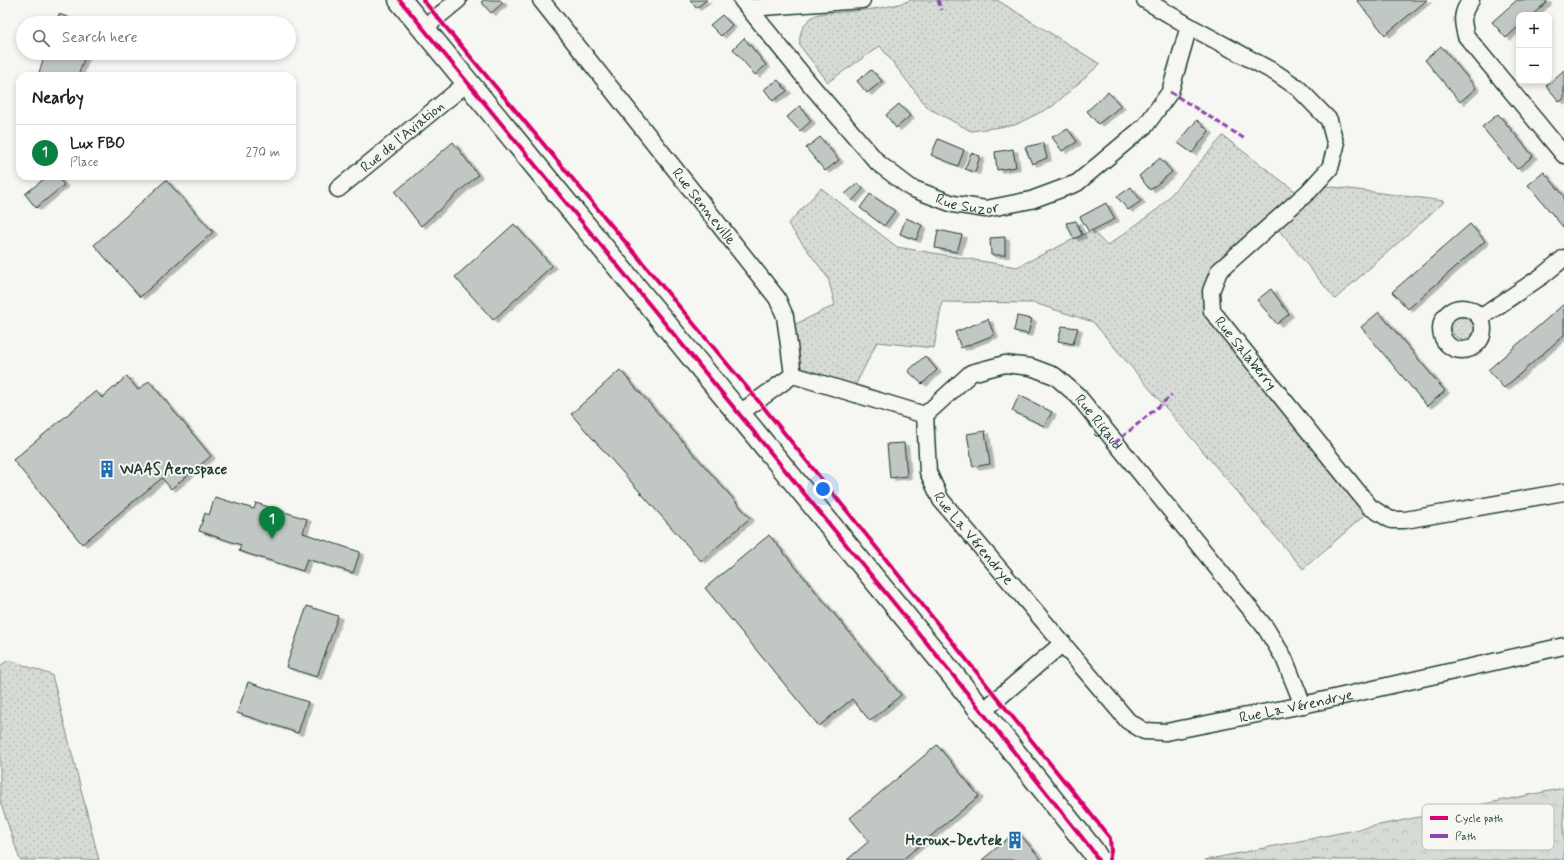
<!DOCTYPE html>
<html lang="en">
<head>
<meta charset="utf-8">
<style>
  :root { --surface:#fff; --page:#f6f6f6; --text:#222; --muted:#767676; --line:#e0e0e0; --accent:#0b8043 }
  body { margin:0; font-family:Mynerve,sans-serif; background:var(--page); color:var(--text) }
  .controls { position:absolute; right:12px; top:12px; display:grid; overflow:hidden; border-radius:8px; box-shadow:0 2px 6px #0003 }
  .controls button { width:36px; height:36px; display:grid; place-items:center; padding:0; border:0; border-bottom:1px solid var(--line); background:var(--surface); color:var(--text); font:20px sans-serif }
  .you { position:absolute; left:823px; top:489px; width:14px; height:14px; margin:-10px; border:3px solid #fff; border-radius:50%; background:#1a73e8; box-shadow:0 0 0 6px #1a73e833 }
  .badge { display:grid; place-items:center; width:26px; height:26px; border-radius:50%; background:var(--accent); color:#fff; font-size:13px; font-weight:700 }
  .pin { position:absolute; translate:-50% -33px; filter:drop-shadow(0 1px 2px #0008) }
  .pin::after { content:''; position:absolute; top:21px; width:14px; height:12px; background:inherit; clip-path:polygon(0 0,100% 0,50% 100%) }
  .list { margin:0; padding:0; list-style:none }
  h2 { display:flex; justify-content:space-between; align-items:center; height:52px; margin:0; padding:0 16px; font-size:17px }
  h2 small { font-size:13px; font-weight:400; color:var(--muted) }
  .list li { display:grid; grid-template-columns:26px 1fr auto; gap:12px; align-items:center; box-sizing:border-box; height:56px; padding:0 16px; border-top:1px solid var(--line) }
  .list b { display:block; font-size:15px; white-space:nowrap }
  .list p { margin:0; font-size:13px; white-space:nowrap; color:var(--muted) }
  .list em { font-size:13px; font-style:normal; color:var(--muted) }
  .icon { flex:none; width:22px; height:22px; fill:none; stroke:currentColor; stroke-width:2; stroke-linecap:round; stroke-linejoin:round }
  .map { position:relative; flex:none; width:1564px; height:860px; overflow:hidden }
  .search { position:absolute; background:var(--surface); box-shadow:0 2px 6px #0003; left:16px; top:16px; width:280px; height:44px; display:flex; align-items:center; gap:10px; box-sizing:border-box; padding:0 14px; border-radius:22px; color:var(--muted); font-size:15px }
  .panel { position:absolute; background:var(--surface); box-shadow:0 2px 6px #0003; left:16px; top:72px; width:280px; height:108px; border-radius:12px }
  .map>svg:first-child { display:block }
</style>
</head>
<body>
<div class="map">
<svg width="1564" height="860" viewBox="0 0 1564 860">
  <defs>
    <pattern id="green-dots" width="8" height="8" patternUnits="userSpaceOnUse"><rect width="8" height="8" fill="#d6dbd6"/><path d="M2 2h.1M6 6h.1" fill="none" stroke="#b7bdb8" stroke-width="1.8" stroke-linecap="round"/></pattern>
    <pattern id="forest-crowns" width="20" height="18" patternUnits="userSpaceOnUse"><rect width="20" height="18" fill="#d6dbd6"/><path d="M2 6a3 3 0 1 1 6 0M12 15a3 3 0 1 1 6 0" fill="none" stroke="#b7bdb8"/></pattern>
    <filter id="shadow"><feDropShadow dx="4.5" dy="2.5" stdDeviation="0" flood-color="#0004"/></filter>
  </defs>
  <rect width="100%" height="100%" fill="#f6f6f2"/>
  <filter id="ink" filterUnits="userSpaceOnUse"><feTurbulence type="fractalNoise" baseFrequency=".025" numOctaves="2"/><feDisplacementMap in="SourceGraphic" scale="8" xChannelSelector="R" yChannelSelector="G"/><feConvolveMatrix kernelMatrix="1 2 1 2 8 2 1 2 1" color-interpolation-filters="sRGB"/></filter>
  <g filter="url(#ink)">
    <g fill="url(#green-dots)" stroke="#7a8c85">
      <path d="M911 0H997L1100 64 1053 106 1015 125 971 131 928 108 880 46 828 82 800 46C798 33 804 21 816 15 824 12 835 13 844 12 867 10 890 8 911 0Z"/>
      <polygon points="1223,136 1299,194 1212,272 1207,315 1366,514 1303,569 1093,322 1034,303 942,302 934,348 877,342 855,386 792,366 792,326 835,305 828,278 788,224 821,188 897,247 1017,267 1092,230 1107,246 1159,208"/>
      <polygon points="1325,186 1445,201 1335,299 1278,229"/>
      <circle cx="1463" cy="326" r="13"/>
      <polygon points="9,660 52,675 99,860 20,860 0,801 0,666"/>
    </g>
    <polygon fill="url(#forest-crowns)" stroke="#7a8c85" points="1564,788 1564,860 1205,860"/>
    <g fill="#c1c8c3" stroke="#1f3d34" filter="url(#shadow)">
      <polygon points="484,0 500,0 503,3 491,13 481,2"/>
      <polygon points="690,0 707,0 696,8"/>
      <polygon points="1358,0 1427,0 1385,35 1357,1"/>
      <polygon points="1517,0 1546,0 1547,2 1532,15 1519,15 1519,26 1506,38 1492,22"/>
      <polygon points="59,14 84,23 56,23"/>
      <polygon points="722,15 732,25 721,36 710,25"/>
      <polygon points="744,38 766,65 755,75 733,49"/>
      <polygon points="1441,46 1476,88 1460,102 1425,60"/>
      <polygon points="45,53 86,53 78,76 38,76"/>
      <polygon points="871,70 882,81 867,93 857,81"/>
      <polygon points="1564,70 1564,98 1560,102 1546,86"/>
      <polygon points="778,80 787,91 773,101 764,89"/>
      <polygon points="1108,92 1121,106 1098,124 1087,111"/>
      <polygon points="899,104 910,116 896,128 886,115"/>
      <polygon points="800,106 811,121 800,131 787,117"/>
      <polygon points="1498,114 1533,156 1517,169 1482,127"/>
      <polygon points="1197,120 1209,131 1192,153 1178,143"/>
      <polygon points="1068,129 1077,142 1062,151 1052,137"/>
      <polygon points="820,137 839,160 825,171 806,148"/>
      <polygon points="938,139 964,150 958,166 931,155"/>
      <polygon points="453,142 478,175 421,226 395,192"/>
      <polygon points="1043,143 1047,158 1032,164 1025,147"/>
      <polygon points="1013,149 1016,167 997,170 995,152"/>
      <polygon points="971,153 980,156 975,172 965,169"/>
      <polygon points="1160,158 1172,172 1150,190 1139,176"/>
      <polygon points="1544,172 1564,196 1564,226 1563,227 1528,185"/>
      <polygon points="48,176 57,176 64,185 36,208 25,194"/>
      <polygon points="166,180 213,232 140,297 94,245"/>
      <polygon points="858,183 863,189 852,201 845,194"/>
      <polygon points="1131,187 1141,201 1128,210 1117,197"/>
      <polygon points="870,194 895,211 884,226 860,208"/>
      <polygon points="1106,203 1115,219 1089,232 1080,217"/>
      <polygon points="906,218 922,225 916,240 900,234"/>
      <polygon points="1076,221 1082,235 1074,239 1066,223"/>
      <polygon points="514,224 552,266 493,320 455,277"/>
      <polygon points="1470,224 1485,241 1408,309 1392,292"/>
      <polygon points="938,230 962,235 957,252 935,248"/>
      <polygon points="1005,237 1005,255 991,255 990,238"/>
      <polygon points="1271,289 1289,314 1277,324 1257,300"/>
      <polygon points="1564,304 1564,335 1504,388 1488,370"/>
      <polygon points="1379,312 1445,391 1427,406 1361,327"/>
      <polygon points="1017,316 1032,319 1028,334 1014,331"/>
      <polygon points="988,319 994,335 961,348 955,332"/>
      <polygon points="1062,326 1078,328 1073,344 1058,341"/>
      <polygon points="925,356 937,370 922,384 908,371"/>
      <polygon points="620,370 750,518 701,561 571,414"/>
      <polygon points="127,376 138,390 149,381 211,456 171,489 162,478 82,544 13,460 96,391 102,398"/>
      <polygon points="1019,395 1052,412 1044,426 1012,411"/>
      <polygon points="985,431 990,464 973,467 967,434"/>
      <polygon points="904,443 907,476 890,478 887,444"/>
      <polygon points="215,497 254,509 256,503 307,519 303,533 360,552 353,573 307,559 303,571 239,551 241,545 199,531 205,513 209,515"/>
      <polygon points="769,535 901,695 870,721 852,699 819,726 705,588"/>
      <polygon points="307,606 338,616 317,677 286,667"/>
      <polygon points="248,682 308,702 298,733 237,713"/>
      <polygon points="937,745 979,796 902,860 847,860 869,841 850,818"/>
      <polygon points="1017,831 1042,860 982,860 994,850"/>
    </g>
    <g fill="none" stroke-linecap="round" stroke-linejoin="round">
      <g stroke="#1f3d34" stroke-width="19">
        <g id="street">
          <path id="s1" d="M541 0 777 298 785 316 793 375 740 413"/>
          <path id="s2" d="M742 0 810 84 878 163 911 188 953 204 986 209 1031 200 1077 183 1146 125 1170 92 1189 26"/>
          <path id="s3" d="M1145 0 1189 26 1276 73 1298 88 1329 120 1336 146 1330 168 1309 191 1219 271 1211 291 1212 311 1370 507 1391 520H1405L1564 492"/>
          <path d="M1471 0C1461 13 1462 21 1466 36L1564 155"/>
          <polyline points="749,8 862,0"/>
          <polyline points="423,29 458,0"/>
          <path id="s4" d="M338 189 467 83"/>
          <circle cx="1462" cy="329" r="21"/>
          <polyline points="1480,318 1542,276 1564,258"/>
          <path id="s5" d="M793 375 925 415 971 373 1005 364 1031 367 1055 376 1078 396 1265 627 1284 658 1303 705"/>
          <path id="s6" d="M925 415 928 472 941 500 1128 721 1144 731 1166 732 1303 705 1564 646"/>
          <polyline points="982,712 1063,643"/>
        </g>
      </g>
      <g stroke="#1f3d34" stroke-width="25">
        <polyline id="secondary" points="400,0 948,669 1092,850 1098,860"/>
      </g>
      <use href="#street" stroke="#f6f6f2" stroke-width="16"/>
      <use href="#secondary" stroke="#f6f6f2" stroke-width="22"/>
      <g stroke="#8e44ad" stroke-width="3" stroke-dasharray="6 3" stroke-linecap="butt">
        <polyline points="938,0 941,10"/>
        <polyline points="1170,92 1245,139"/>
        <polyline points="1115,443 1172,395"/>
      </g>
      <g stroke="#f6f6f2" stroke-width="6">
        <g id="cycleway">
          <polyline points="400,0 948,669 1092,850 1098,860"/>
          <polyline points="423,0 765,409 1110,838 1111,851 1109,860"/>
        </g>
      </g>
      <use href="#cycleway" stroke="#d6006c" stroke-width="4"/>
    </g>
  </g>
  <defs>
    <g id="building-bare" transform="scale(1.38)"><path d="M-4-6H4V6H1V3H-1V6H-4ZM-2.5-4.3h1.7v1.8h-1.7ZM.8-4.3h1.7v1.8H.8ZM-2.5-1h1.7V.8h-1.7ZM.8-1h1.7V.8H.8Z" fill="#1f6fb2" stroke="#f6f6f2" stroke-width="2.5" paint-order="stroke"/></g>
  </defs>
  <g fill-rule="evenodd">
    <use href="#building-bare" x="107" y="469"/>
    <use href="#building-bare" x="1015" y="840"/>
  </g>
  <g text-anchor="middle" stroke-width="4" stroke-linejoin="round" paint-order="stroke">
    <g font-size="15" fill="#1f3d34" stroke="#f6f6f2">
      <text dy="5" stroke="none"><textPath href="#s4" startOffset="83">Rue de l'Aviation</textPath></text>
      <text dy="5" stroke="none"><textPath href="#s2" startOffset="313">Rue Suzor</textPath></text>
      <text dy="5" stroke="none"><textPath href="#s1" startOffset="263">Rue Senneville</textPath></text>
      <text dy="5" stroke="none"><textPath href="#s3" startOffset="518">Rue Salaberry</textPath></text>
      <text dy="5" stroke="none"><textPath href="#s5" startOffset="351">Rue Rigaud</textPath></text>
      <text dy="5" stroke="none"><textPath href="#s6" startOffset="138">Rue La Vérendrye</textPath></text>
      <text dy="5" stroke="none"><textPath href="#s6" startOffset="551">Rue La Vérendrye</textPath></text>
    </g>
    <g font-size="15" font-weight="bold" fill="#1f3d34" stroke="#f6f6f2" text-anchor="start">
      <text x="120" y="474">WAAS Aerospace</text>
      <text x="1002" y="845" text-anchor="end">Heroux-Devtek</text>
    </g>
  </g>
  <rect x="1422" y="804" width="132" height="46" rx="6" fill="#f6f6f2" stroke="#b6beb9" stroke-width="1"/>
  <rect x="1430" y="816" width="18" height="4" fill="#d6006c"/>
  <rect x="1430" y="834" width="18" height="4" fill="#8e44ad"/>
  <g font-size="11" fill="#1f3d34">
    <text x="1455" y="822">Cycle path</text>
    <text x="1455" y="840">Path</text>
  </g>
</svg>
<div class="controls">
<button>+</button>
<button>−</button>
</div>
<div class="you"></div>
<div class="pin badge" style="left:272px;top:539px">1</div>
<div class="search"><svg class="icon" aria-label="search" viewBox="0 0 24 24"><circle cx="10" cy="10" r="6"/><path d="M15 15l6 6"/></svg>Search here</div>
<section class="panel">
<h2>Nearby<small></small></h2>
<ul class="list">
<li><span class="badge">1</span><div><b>Lux FBO</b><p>Place</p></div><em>270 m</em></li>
</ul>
</section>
</div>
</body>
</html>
